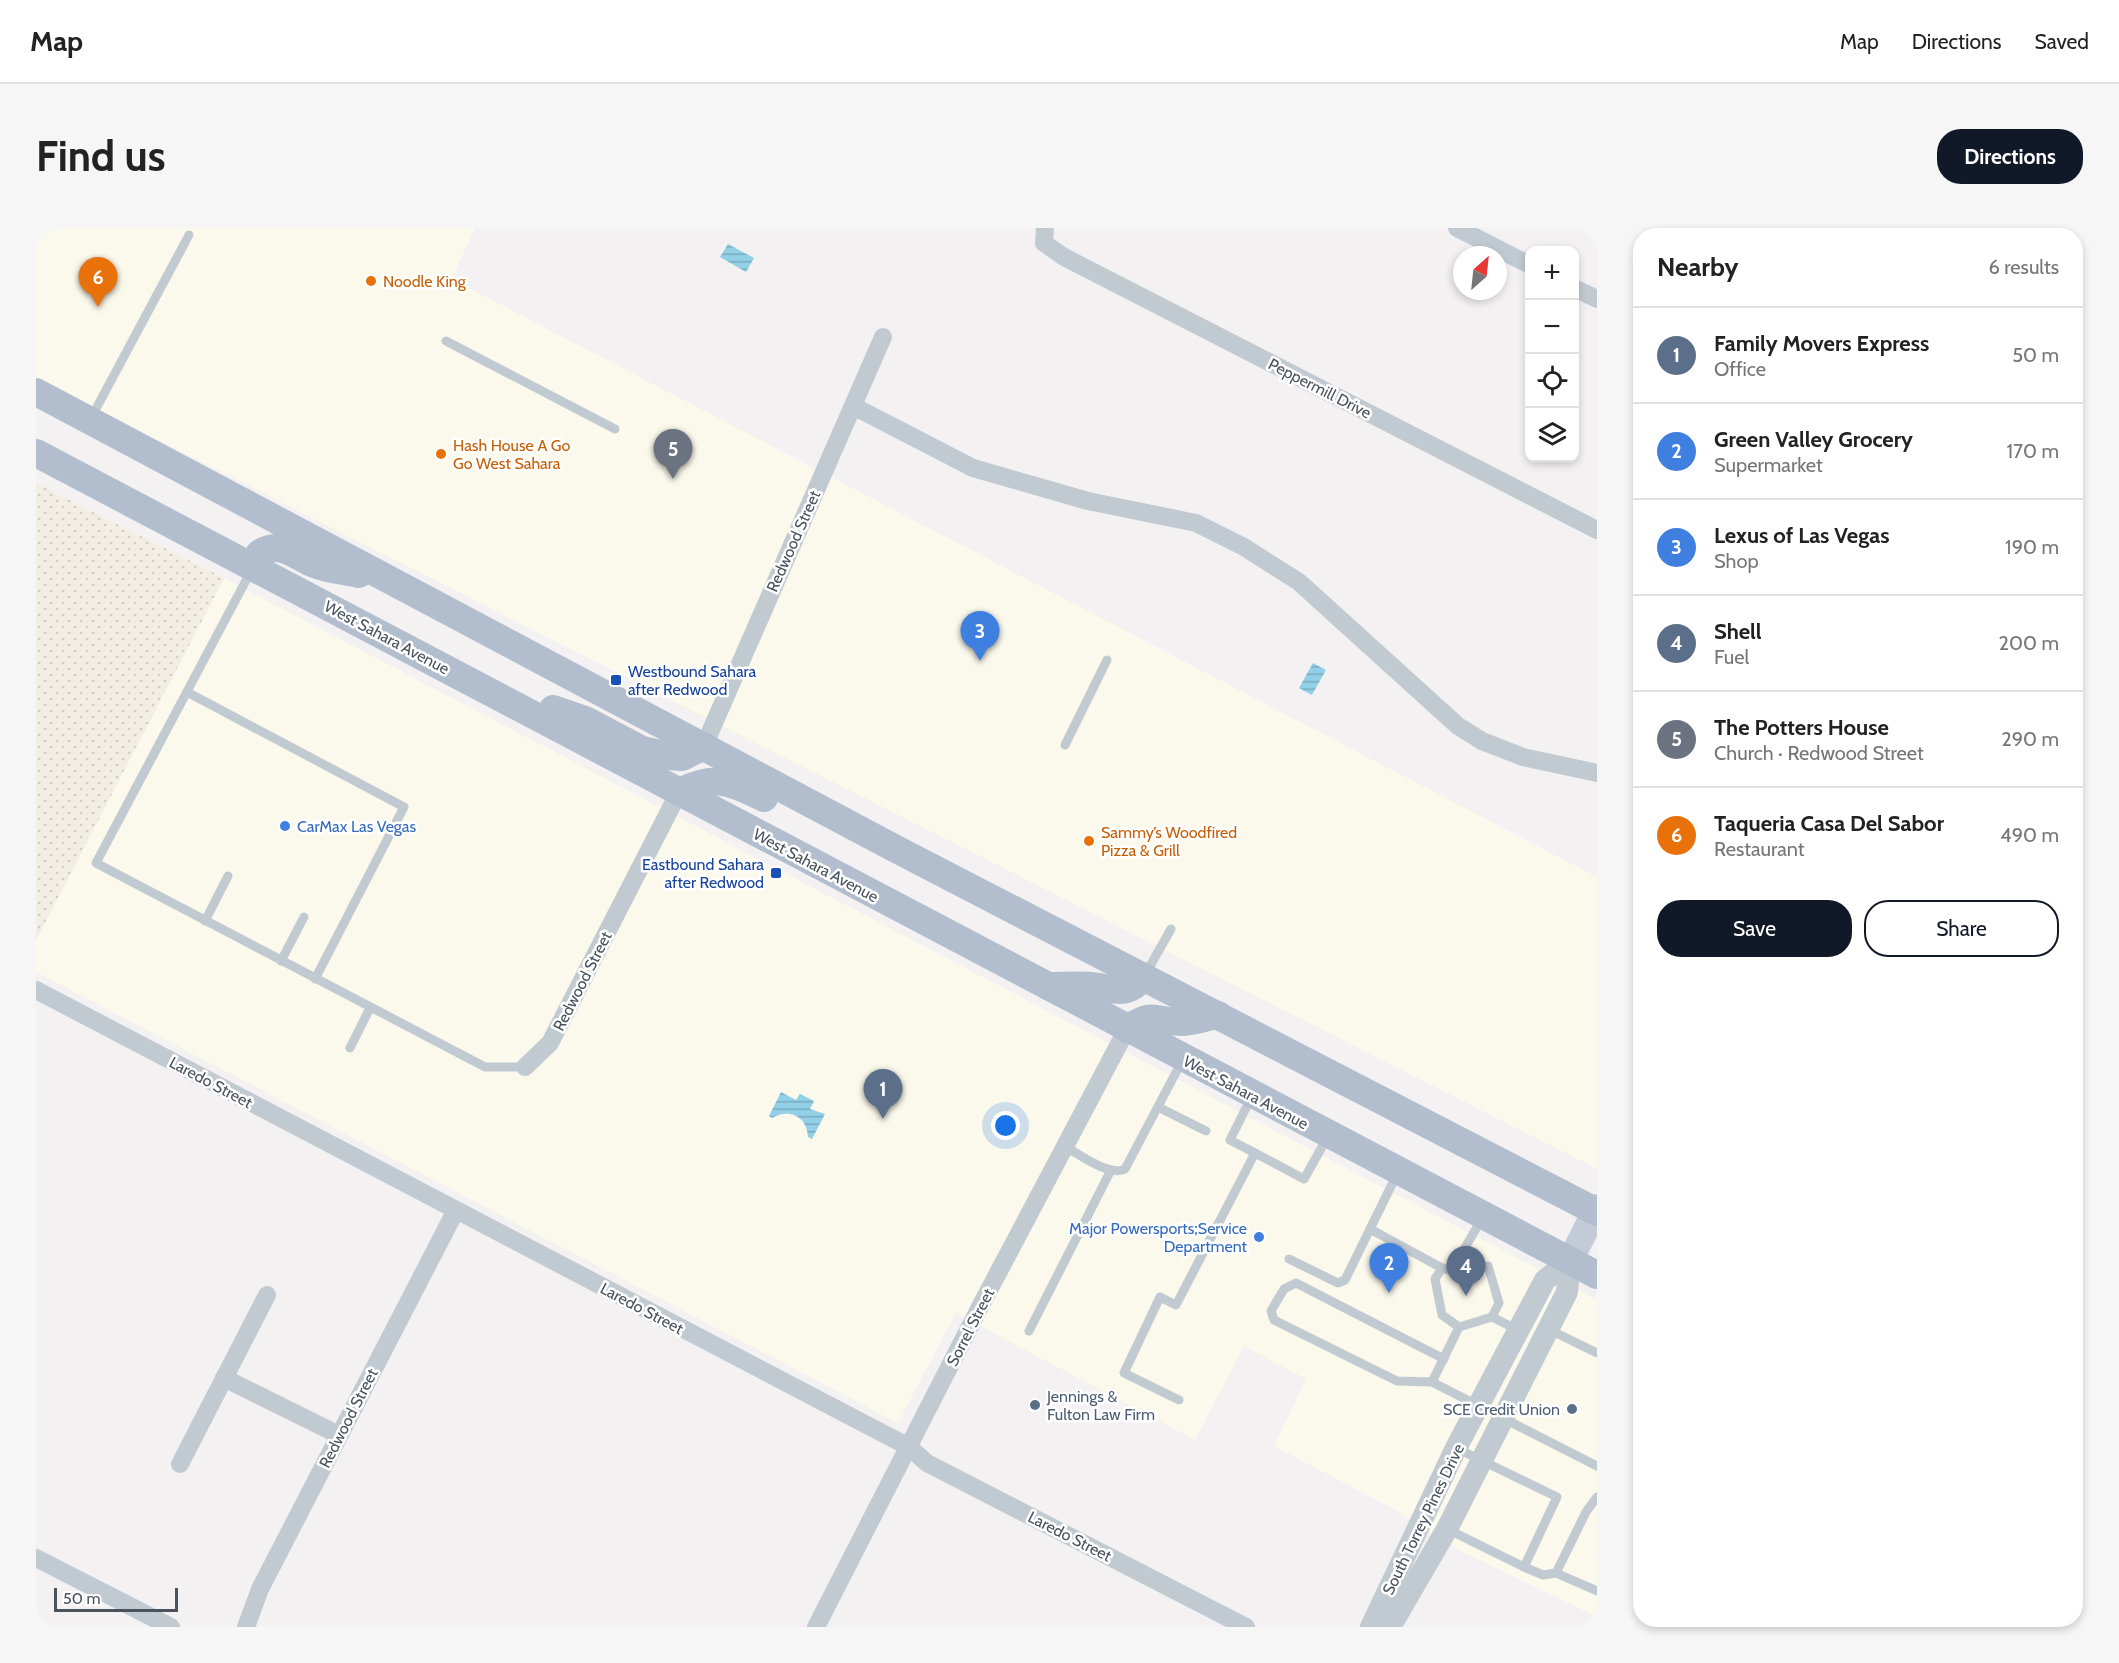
<!DOCTYPE html>
<html lang="en">
<head>
<meta charset="utf-8">
<style>
  :root { --surface:#fff; --page:#f6f6f6; --text:#222; --muted:#767676; --line:#e0e0e0; --accent:#111827 }
  body { margin:0; font-family:Cabin,sans-serif; background:var(--page); color:var(--text) }
  .controls { position:absolute; right:18px; top:18px; display:grid; overflow:hidden; border-radius:12px; box-shadow:0 3px 9px #0003 }
  .controls button { width:54px; height:54px; display:grid; place-items:center; padding:0; border:0; border-bottom:2px solid var(--line); background:var(--surface); color:var(--text); font:30px sans-serif }
  .compass { position:absolute; left:1417px; top:18px; width:54px; height:54px; border-radius:50%; background:var(--surface); box-shadow:0 3px 9px #0003; rotate:27deg }
  .scale { position:absolute; left:18px; bottom:15px; width:124px; box-sizing:border-box; padding-left:6px; border:3px solid #49525d; border-top:0; font-size:16px; line-height:21px; white-space:nowrap; color:#49525d; -webkit-text-stroke:4px #fff; paint-order:stroke }
  .you { position:absolute; left:970px; top:898px; width:21px; height:21px; margin:-15px; border:4px solid #fff; border-radius:50%; background:#1a73e8; box-shadow:0 0 0 9px #1a73e833 }
  .badge { display:grid; place-items:center; width:39px; height:39px; border-radius:50%; background:var(--accent); color:#fff; font-size:20px; font-weight:700 }
  .pin { position:absolute; translate:-50% -50px; filter:drop-shadow(0 2px 3px #0008) }
  .pin::after { content:''; position:absolute; top:32px; width:21px; height:18px; background:inherit; clip-path:polygon(0 0,100% 0,50% 100%) }
  .list { margin:0; padding:0; list-style:none }
  h2 { display:flex; justify-content:space-between; align-items:center; height:78px; margin:0; padding:0 24px; font-size:26px }
  h2 small { font-size:20px; font-weight:400; color:var(--muted) }
  .list li { display:grid; grid-template-columns:39px 1fr auto; gap:18px; align-items:center; box-sizing:border-box; height:96px; padding:0 24px; border-top:2px solid var(--line) }
  .list b { display:block; font-size:22px; white-space:nowrap }
  .list p { margin:0; font-size:20px; white-space:nowrap; color:var(--muted) }
  .list em { font-size:20px; font-style:normal; color:var(--muted) }
  .actions { display:flex; gap:12px; padding:18px 24px }
  .actions a { flex:1; padding:14px 0; border:2px solid var(--accent); border-radius:24px; text-align:center; font-size:21px; color:var(--accent) }
  .actions .main { background:var(--accent); color:#fff }
  .icon { flex:none; width:33px; height:33px; fill:none; stroke:currentColor; stroke-width:2; stroke-linecap:round; stroke-linejoin:round }
  .map { position:relative; flex:none; width:1561px; height:1399px; overflow:hidden; border-radius:24px }
  header { display:flex; align-items:center; gap:36px; box-sizing:border-box; height:84px; padding:0 30px; background:var(--surface); border-bottom:2px solid var(--line) }
  header strong { font-size:28px }
  nav { display:flex; gap:33px; margin-inline-start:auto; font-size:21px }
  .intro { display:flex; align-items:center; justify-content:space-between; box-sizing:border-box; height:144px; padding:0 36px }
  h1 { margin:0; font-size:42px }
  .button { padding:15px 27px; border-radius:24px; background:var(--accent); color:#fff; font-size:21px; font-weight:700 }
  main { display:flex; gap:36px; padding:0 36px }
  aside { flex:1; background:var(--surface); border-radius:24px; box-shadow:0 3px 9px #0003 }
  .map>svg:first-child { display:block }
</style>
</head>
<body>
<header>
<strong>Map</strong>
<nav><a>Map</a><a>Directions</a><a>Saved</a></nav>
</header>
<div class="intro"><h1>Find us</h1><a class="button">Directions</a></div>
<main>
<div class="map">
<svg width="1561" height="1399" viewBox="0 0 1561 1399">
  <defs>
    <pattern id="sand-dots" width="8" height="8" patternUnits="userSpaceOnUse" patternTransform="scale(1.5)"><rect width="8" height="8" fill="#f3eee3"/><path d="M2 2h.1M6 6h.1" fill="none" stroke="#d2cec5" stroke-width="1.8" stroke-linecap="round"/></pattern>
    <pattern id="water-rules" width="6" height="5" patternUnits="userSpaceOnUse" patternTransform="scale(1.5)"><rect width="6" height="5" fill="#92d0e7"/><path d="M0 2.5h6" fill="none" stroke="#79abbe"/></pattern>
  </defs>
  <rect width="100%" height="100%" fill="#f3f1f1"/>
  <g fill="#fbf8ec">
    <polygon points="0,0 439,0 416,51 1561,649 1561,941 0,150"/>
    <polygon points="188,350 1561,1072 1561,1389 1421,1321 1367,1286 1238,1218 1270,1151 1208,1118 1159,1212 920,1085 862,1195 0,744 0,712"/>
  </g>
  <polygon fill="url(#sand-dots)" points="0,255 188,350 0,712"/>
  <g fill="url(#water-rules)">
    <polygon points="692,16 718,30 710,44 684,29"/>
    <polygon points="1277,435 1290,442 1276,467 1263,460"/>
    <path d="M745 864 760 872 764 866 778 873 774 881 789 886 776 911 772 909C771 888 753 880 736 890L733 888Z"/>
  </g>
  <g fill="none" stroke-linecap="round" stroke-linejoin="round">
    <g stroke="#c2cad1" stroke-width="9">
      <polyline points="410,113 579,201"/>
      <polyline points="55,190 153,7"/>
      <polyline points="215,343 60,635 449,839 489,839"/>
      <polyline points="151,464 368,579 279,751"/>
      <polyline points="1029,517 1071,432"/>
      <polyline points="169,693 192,648"/>
      <polyline points="245,733 268,689"/>
      <polyline points="1109,747 1135,701"/>
      <polyline points="314,820 334,780"/>
      <polyline points="1122,879 1170,903"/>
      <path d="M1028 918C1043 926 1073 949 1089 941L1146 833"/>
      <polyline points="1219,925 1268,951 1291,910"/>
      <polyline points="1334,1001 1406,1040"/>
      <polyline points="1253,1031 1302,1055 1309,1052 1361,946"/>
      <polyline points="1425,1045 1427,1023 1447,989"/>
      <polyline points="1456,1089 1482,1102"/>
      <polyline points="1512,1101 1561,1125"/>
      <polyline points="993,1103 1075,942"/>
      <polyline points="1408,1131 1260,1055 1248,1061 1235,1083 1238,1092 1361,1153 1396,1154 1561,1238"/>
      <polyline points="1396,1154 1423,1099 1456,1089 1463,1075 1452,1038 1425,1045 1406,1040 1399,1051 1406,1087 1423,1099"/>
      <polyline points="1143,1172 1088,1145 1124,1069 1140,1077 1219,925 1194,912 1215,870"/>
      <polyline points="1420,1220 1521,1269 1488,1339"/>
      <polyline points="1411,1301 1488,1339 1507,1347 1520,1345 1561,1363"/>
      <polyline points="1520,1345 1550,1284 1561,1269"/>
    </g>
    <g stroke="#c2cad1" stroke-width="18">
      <polyline points="1009,0 1008,15 1028,29 1561,302"/>
      <polyline points="1421,0 1494,37"/>
      <polyline points="1538,60 1561,71"/>
      <polyline points="817,178 937,240 1052,273 1160,295 1208,319 1263,354 1422,498 1446,513 1487,529 1561,545"/>
      <polyline points="668,518 847,109"/>
      <polyline points="0,762 873,1219 891,1235 1210,1399"/>
      <polyline points="489,839 514,815 643,564"/>
      <polyline points="188,1150 303,1207"/>
      <polyline points="144,1236 231,1067"/>
      <polyline points="0,1330 135,1399"/>
      <polyline points="210,1399 224,1361 420,982"/>
      <polyline points="780,1399 944,1079 1091,801"/>
    </g>
    <g stroke="#c2cad1" stroke-width="22">
      <polyline points="1335,1399 1420,1220 1509,1052 1534,1033"/>
      <polyline points="1354,1399 1411,1301 1531,1064 1534,1033"/>
    </g>
    <polyline stroke="#c2cbd6" stroke-width="26" points="1534,1033 1561,979"/>
    <g stroke="#b2becd" stroke-width="28">
      <polyline points="0,164 860,621 1561,984"/>
      <polyline points="0,225 1561,1047"/>
      <path d="M218 338 223 326C245 310 260 330 281 337 294 342 310 343 323 346"/>
      <polyline points="517,481 549,492 606,522 632,528 646,529 668,518"/>
      <path d="M643 564C680 546 692 553 728 570"/>
      <path d="M1012 758C1026 758 1041 757 1055 758 1080 760 1087 770 1108 749"/>
      <path d="M1091 801C1121 782 1116 794 1145 794 1156 794 1170 789 1182 787"/>
    </g>
  </g>
  <g fill="#e8710a" stroke="#fff" stroke-width="2">
    <circle cx="335" cy="53" r="6"/>
    <circle cx="405" cy="226" r="6"/>
    <circle cx="1053" cy="613" r="6"/>
  </g>
  <g fill="#1a4fb4" stroke="#fff" stroke-width="2">
    <rect x="574" y="446" width="12" height="12" rx="3"/>
    <rect x="734" y="639" width="12" height="12" rx="3"/>
  </g>
  <g fill="#3f7fe0" stroke="#fff" stroke-width="2">
    <circle cx="249" cy="598" r="6"/>
    <circle cx="1223" cy="1009" r="6"/>
  </g>
  <g fill="#5c6f8a" stroke="#fff" stroke-width="2">
    <circle cx="999" cy="1177" r="6"/>
    <circle cx="1536" cy="1181" r="6"/>
  </g>
  <g text-anchor="middle" stroke-width="5" stroke-linejoin="round" paint-order="stroke">
    <g font-size="16" fill="#c56008" stroke="#fff" text-anchor="start">
      <text x="347" y="59">Noodle King</text>
      <text x="417" y="223">Hash House A Go<tspan x="417" dy="18">Go West Sahara</tspan></text>
      <text x="1065" y="610">Sammy’s Woodfired<tspan x="1065" dy="18">Pizza &amp; Grill</tspan></text>
    </g>
    <g font-size="16" fill="#49525d" stroke="#fff">
      <text transform="translate(1284 160) rotate(27)" y="6">Peppermill Drive</text>
      <text transform="translate(757 313) rotate(-66)" y="6">Redwood Street</text>
      <text transform="translate(351 409) rotate(28)" y="6">West Sahara Avenue</text>
      <text transform="translate(780 637) rotate(28)" y="6">West Sahara Avenue</text>
      <text transform="translate(546 753) rotate(-63)" y="6">Redwood Street</text>
      <text transform="translate(175 854) rotate(28)" y="6">Laredo Street</text>
      <text transform="translate(1210 864) rotate(28)" y="6">West Sahara Avenue</text>
      <text transform="translate(606 1080) rotate(28)" y="6">Laredo Street</text>
      <text transform="translate(934 1099) rotate(-63)" y="6">Sorrel Street</text>
      <text transform="translate(312 1190) rotate(-63)" y="6">Redwood Street</text>
      <text transform="translate(1387 1291) rotate(-64)" y="6">South Torrey Pines Drive</text>
      <text transform="translate(1034 1308) rotate(27)" y="6">Laredo Street</text>
    </g>
    <g font-size="16" fill="#164399" stroke="#fff" text-anchor="start">
      <text x="592" y="449">Westbound Sahara<tspan x="592" dy="18">after Redwood</tspan></text>
      <text x="728" y="642" text-anchor="end">Eastbound Sahara<tspan x="728" dy="18">after Redwood</tspan></text>
    </g>
    <g font-size="16" fill="#366cbe" stroke="#fff" text-anchor="start">
      <text x="261" y="604">CarMax Las Vegas</text>
      <text x="1211" y="1006" text-anchor="end">Major Powersports;Service<tspan x="1211" dy="18">Department</tspan></text>
    </g>
    <g font-size="16" fill="#4e5e75" stroke="#fff" text-anchor="start">
      <text x="1011" y="1174">Jennings &amp;<tspan x="1011" dy="18">Fulton Law Firm</tspan></text>
      <text x="1524" y="1187" text-anchor="end">SCE Credit Union</text>
    </g>
  </g>
</svg>
<div class="controls">
<button>+</button>
<button>−</button>
<button><svg class="icon" aria-label="locate" viewBox="0 0 24 24"><circle cx="12" cy="12" r="6"/><path d="M12 2v4M12 18v4M2 12h4M18 12h4"/></svg></button>
<button><svg class="icon" aria-label="layers" viewBox="0 0 24 24"><path d="M12 4l9 5-9 5-9-5zM3 14l9 5 9-5"/></svg></button>
</div>
<svg class="compass" viewBox="-18 -18 36 36"><path d="M0-13l5 13h-10z" fill="#e53935"/><path d="M0 13l5-13h-10z" fill="#767676"/></svg>
<div class="scale">50 m</div>
<div class="you"></div>
<div class="pin badge" style="left:847px;top:891px;background:#5c6f8a">1</div>
<div class="pin badge" style="left:1353px;top:1065px;background:#3f7fe0">2</div>
<div class="pin badge" style="left:944px;top:433px;background:#3f7fe0">3</div>
<div class="pin badge" style="left:1430px;top:1068px;background:#5c6f8a">4</div>
<div class="pin badge" style="left:637px;top:251px;background:#6b7280">5</div>
<div class="pin badge" style="left:62px;top:79px;background:#e8710a">6</div>
</div>
<aside>
<h2>Nearby<small>6 results</small></h2>
<ul class="list">
<li><span class="badge" style="background:#5c6f8a">1</span><div><b>Family Movers Express</b><p>Office</p></div><em>50 m</em></li>
<li><span class="badge" style="background:#3f7fe0">2</span><div><b>Green Valley Grocery</b><p>Supermarket</p></div><em>170 m</em></li>
<li><span class="badge" style="background:#3f7fe0">3</span><div><b>Lexus of Las Vegas</b><p>Shop</p></div><em>190 m</em></li>
<li><span class="badge" style="background:#5c6f8a">4</span><div><b>Shell</b><p>Fuel</p></div><em>200 m</em></li>
<li><span class="badge" style="background:#6b7280">5</span><div><b>The Potters House</b><p>Church · Redwood Street</p></div><em>290 m</em></li>
<li><span class="badge" style="background:#e8710a">6</span><div><b>Taqueria Casa Del Sabor</b><p>Restaurant</p></div><em>490 m</em></li>
</ul>
<div class="actions"><a class="main">Save</a><a>Share</a></div>
</aside>
</main>
</body>
</html>
